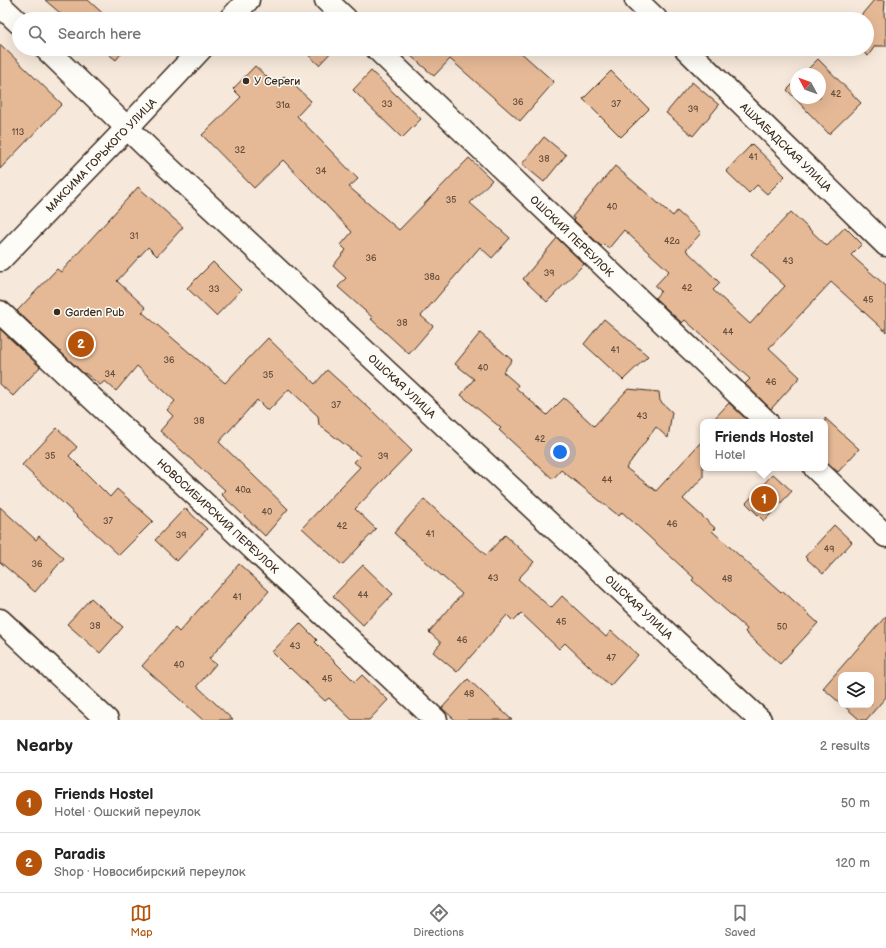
<!DOCTYPE html>
<html lang="en">
<head>
<meta charset="utf-8">
<style>
  :root { --surface:#fff; --page:#f6f6f6; --text:#222; --muted:#767676; --line:#e0e0e0; --accent:#b45309 }
  body { margin:0; font-family:"Balsamiq Sans",sans-serif; background:var(--page); color:var(--text) }
  .controls { position:absolute; right:12px; bottom:12px; display:grid; overflow:hidden; border-radius:8px; box-shadow:0 4px 16px #0002 }
  .controls button { width:36px; height:36px; display:grid; place-items:center; padding:0; border:0; border-bottom:1px solid var(--line); background:var(--surface); color:var(--text); font:20px sans-serif }
  .compass { position:absolute; left:790px; top:68px; width:36px; height:36px; border-radius:50%; background:var(--surface); box-shadow:0 4px 16px #0002; rotate:311deg }
  .you { position:absolute; left:560px; top:452px; width:14px; height:14px; margin:-10px; border:3px solid #fff; border-radius:50%; background:#1a73e8; box-shadow:0 0 0 6px #1a73e833 }
  .badge { display:grid; place-items:center; width:26px; height:26px; border-radius:50%; background:var(--accent); color:#fff; font-size:13px; font-weight:700 }
  .pin { position:absolute; translate:-50% -50%; border:2px solid #fff; box-shadow:0 1px 4px #0006 }
  .popup { position:absolute; left:700px; top:419px; width:128px; height:52px; box-sizing:border-box; display:grid; place-content:center; border-radius:8px; background:var(--surface); filter:drop-shadow(0 1px 3px #0005); font-size:13px; white-space:nowrap; color:var(--muted) }
  .popup b { font-size:15px; color:var(--text) }
  .popup::after { content:''; position:absolute; left:50%; top:100%; margin-left:-8px; border:8px solid transparent; border-top-color:var(--surface) }
  .list { margin:0; padding:0; list-style:none }
  h2 { display:flex; justify-content:space-between; align-items:center; height:52px; margin:0; padding:0 16px; font-size:17px }
  h2 small { font-size:13px; font-weight:400; color:var(--muted) }
  .list li { display:grid; grid-template-columns:26px 1fr auto; gap:12px; align-items:center; box-sizing:border-box; height:60px; padding:0 16px; border-top:1px solid var(--line) }
  .list b { display:block; font-size:15px; white-space:nowrap }
  .list p { margin:0; font-size:13px; white-space:nowrap; color:var(--muted) }
  .list em { font-size:13px; font-style:normal; color:var(--muted) }
  .icon { flex:none; width:22px; height:22px; fill:none; stroke:currentColor; stroke-width:2; stroke-linecap:round; stroke-linejoin:round }
  .map { position:relative; flex:none; width:886px; height:720px; overflow:hidden }
  .search { position:absolute; background:var(--surface); box-shadow:0 4px 16px #0002; left:12px; right:12px; top:12px; height:44px; display:flex; align-items:center; gap:10px; box-sizing:border-box; padding:0 14px; border-radius:22px; color:var(--muted); font-size:15px }
  .sheet { height:172px; background:var(--surface) }
  nav { display:flex; justify-content:space-around; align-items:center; box-sizing:border-box; height:56px; border-top:1px solid var(--line); background:var(--surface); font-size:11px; color:var(--muted) }
  nav a { display:grid; justify-items:center; gap:2px }
  nav .on { color:var(--accent) }
  .map>svg:first-child { display:block }
</style>
</head>
<body>
<div class="map">
<svg width="886" height="720" viewBox="0 0 886 720">
  <rect width="100%" height="100%" fill="#f6e8da"/>
  <filter id="ink" filterUnits="userSpaceOnUse"><feTurbulence type="fractalNoise" baseFrequency=".025" numOctaves="2"/><feDisplacementMap in="SourceGraphic" scale="8" xChannelSelector="R" yChannelSelector="G"/><feConvolveMatrix kernelMatrix="1 2 1 2 8 2 1 2 1" color-interpolation-filters="sRGB"/></filter>
  <g filter="url(#ink)">
    <g fill="#e6b996" stroke="#3b2a1e">
      <polygon points="45,0 88,0 109,19 67,19"/>
      <polygon points="874,0 885,0 884,16 886,19 886,46 875,46 868,56 859,49 867,49 867,19 858,19"/>
      <polygon points="0,44 62,104 0,169"/>
      <polygon points="102,49 125,49 116,60"/>
      <polygon points="302,49 334,49 319,65"/>
      <polygon points="403,49 517,49 554,82 520,121 450,59 434,76"/>
      <polygon points="818,59 861,103 829,134 787,90 796,81 796,98 820,98 820,74 803,74"/>
      <polygon points="255,66 276,85 284,76 311,101 297,116 358,179 349,187 399,230 469,158 492,180 470,203 510,238 492,258 480,247 421,316 433,326 409,354 371,319 373,318 338,287 346,278 333,266 346,250 341,245 352,232 283,160 254,188 202,135 241,97 233,89"/>
      <polygon points="371,71 421,119 402,138 353,90"/>
      <polygon points="611,71 649,109 621,137 583,99"/>
      <polygon points="692,82 719,105 693,136 666,113"/>
      <polygon points="544,137 566,155 544,182 522,164"/>
      <polygon points="752,144 785,176 767,194 757,185 749,193 726,171"/>
      <polygon points="615,166 673,216 677,211 701,233 686,250 720,283 713,290 750,324 785,286 751,254 791,212 827,246 845,227 862,244 851,255 886,286 886,332 831,282 769,348 800,377 771,409 745,384 750,379 685,320 682,323 655,298 661,291 655,286 669,271 624,230 609,248 603,244 601,246 574,220 575,219 572,217"/>
      <polygon points="138,187 183,227 157,256 148,247 117,281 146,308 142,312 225,383 268,338 315,384 327,370 368,407 412,450 355,509 376,529 342,565 302,528 360,467 354,462 360,456 319,425 318,416 289,389 268,411 257,400 219,442 288,509 265,536 221,494 225,490 160,431 173,416 167,410 175,401 137,366 116,391 105,381 100,385 85,373 84,374 17,311 57,269 61,272"/>
      <polygon points="557,238 584,264 547,302 523,279"/>
      <polygon points="213,262 241,290 216,316 187,288"/>
      <polygon points="604,319 648,356 623,380 584,344"/>
      <polygon points="0,329 40,367 13,396 0,384"/>
      <polygon points="480,333 512,360 503,372 518,385 516,388 547,415 564,398 594,426 628,389 659,392 660,401 672,412 668,438 656,427 626,468 656,491 703,440 703,477 683,499 715,528 712,531 781,593 783,591 818,623 780,664 745,632 747,629 692,580 694,578 622,512 619,516 561,470 553,479 499,430 501,428 461,395 474,379 455,364"/>
      <polygon points="729,403 749,422 711,422"/>
      <polygon points="825,418 859,449 838,472 825,460"/>
      <polygon points="57,428 77,447 69,456 110,497 117,489 153,521 119,555 22,465"/>
      <polygon points="773,474 792,491 764,521 746,503"/>
      <polygon points="424,499 486,555 505,535 534,562 518,579 551,608 562,596 606,637 611,631 638,655 610,686 565,643 559,649 521,613 513,621 507,615 457,672 433,652 441,643 429,632 462,594 394,533"/>
      <polygon points="0,507 36,540 39,536 64,558 35,592 0,562"/>
      <polygon points="185,508 207,529 177,561 155,540"/>
      <polygon points="834,525 852,542 823,574 805,557"/>
      <polygon points="239,564 269,591 209,659 216,664 197,686 233,720 203,720 142,666 175,628 179,632"/>
      <polygon points="363,565 393,594 363,625 333,596"/>
      <polygon points="91,598 123,627 100,653 67,624"/>
      <polygon points="886,616 886,697 866,720 860,720 843,705 871,705 871,675 841,675 841,704 823,688"/>
      <polygon points="300,623 317,640 315,642 355,682 362,675 388,700 369,720 352,720 329,698 325,701 290,668 289,669 272,652"/>
      <polygon points="468,679 512,720 455,720 442,708"/>
    </g>
    <g fill="none" stroke-linecap="round" stroke-linejoin="round">
      <g stroke="#3b2a1e" stroke-width="25">
        <g id="street">
          <polyline points="326,0 346,19"/>
          <polyline points="636,0 656,19"/>
          <polyline points="0,5 19,23"/>
          <polyline points="46,49 157,157 760,720"/>
          <polyline points="377,49 767,422"/>
          <polyline points="686,49 886,245"/>
          <polyline points="0,312 436,720"/>
          <polyline points="815,468 886,536"/>
          <polyline points="0,620 107,720"/>
        </g>
      </g>
      <g stroke="#3b2a1e" stroke-width="25">
        <g id="primary">
          <polyline points="230,19 248,0"/>
          <polyline points="0,260 127,128 201,49"/>
        </g>
      </g>
      <use href="#street" stroke="#fdfcf7" stroke-width="22"/>
      <use href="#primary" stroke="#fdfcf7" stroke-width="22"/>
    </g>
  </g>
  <g fill="#3b2a1e" stroke="#fdfcf7" stroke-width="1.5">
    <circle cx="246" cy="81" r="4"/>
    <circle cx="57" cy="312" r="4"/>
  </g>
  <g text-anchor="middle" stroke-width="3" stroke-linejoin="round" paint-order="stroke">
    <g font-size="9" fill="#664e3c">
      <text x="836" y="97">42</text>
      <text x="518" y="105">36</text>
      <text x="387" y="107">33</text>
      <text x="616" y="107">37</text>
      <text x="283" y="108">31а</text>
      <text x="693" y="112">39</text>
      <text x="18" y="135">113</text>
      <text x="240" y="153">32</text>
      <text x="753" y="160">41</text>
      <text x="544" y="162">38</text>
      <text x="321" y="174">34</text>
      <text x="451" y="203">35</text>
      <text x="612" y="210">40</text>
      <text x="134" y="239">31</text>
      <text x="672" y="244">42a</text>
      <text x="371" y="261">36</text>
      <text x="788" y="264">43</text>
      <text x="549" y="276">39</text>
      <text x="432" y="280">38a</text>
      <text x="687" y="291">42</text>
      <text x="214" y="292">33</text>
      <text x="868" y="303">45</text>
      <text x="402" y="326">38</text>
      <text x="728" y="335">44</text>
      <text x="615" y="353">41</text>
      <text x="169" y="363">36</text>
      <text x="483" y="371">40</text>
      <text x="110" y="377">34</text>
      <text x="268" y="378">35</text>
      <text x="771" y="385">46</text>
      <text x="336" y="408">37</text>
      <text x="642" y="419">43</text>
      <text x="199" y="424">38</text>
      <text x="540" y="442">42</text>
      <text x="50" y="459">35</text>
      <text x="383" y="459">39</text>
      <text x="607" y="483">44</text>
      <text x="243" y="493">40а</text>
      <text x="267" y="515">40</text>
      <text x="108" y="524">37</text>
      <text x="672" y="527">46</text>
      <text x="342" y="529">42</text>
      <text x="430" y="537">41</text>
      <text x="181" y="538">39</text>
      <text x="829" y="552">49</text>
      <text x="37" y="567">36</text>
      <text x="493" y="581">43</text>
      <text x="727" y="582">48</text>
      <text x="363" y="598">44</text>
      <text x="237" y="600">41</text>
      <text x="561" y="625">45</text>
      <text x="95" y="629">38</text>
      <text x="782" y="630">50</text>
      <text x="462" y="643">46</text>
      <text x="295" y="649">43</text>
      <text x="611" y="661">47</text>
      <text x="179" y="668">40</text>
      <text x="327" y="682">45</text>
      <text x="469" y="697">48</text>
    </g>
    <g font-size="11" fill="#3b2a1e" stroke="#fdfcf7" text-anchor="start">
      <text x="254" y="85">У Сереги</text>
      <text x="65" y="316">Garden Pub</text>
    </g>
    <g font-size="11" fill="#3b2a1e" stroke="#fdfcf7">
      <text transform="translate(786 147) rotate(44)" y="4">АШХАБАДСКАЯ УЛИЦА</text>
      <text transform="translate(101 155) rotate(-46)" y="4">МАКСИМА ГОРЬКОГО УЛИЦА</text>
      <text transform="translate(572 236) rotate(44)" y="4">ОШСКИЙ ПЕРЕУЛОК</text>
      <text transform="translate(402 386) rotate(43)" y="4">ОШСКАЯ УЛИЦА</text>
      <text transform="translate(218 516) rotate(43)" y="4">НОВОСИБИРСКИЙ ПЕРЕУЛОК</text>
      <text transform="translate(639 607) rotate(43)" y="4">ОШСКАЯ УЛИЦА</text>
    </g>
  </g>
</svg>
<div class="controls">
<button><svg class="icon" aria-label="layers" viewBox="0 0 24 24"><path d="M12 4l9 5-9 5-9-5zM3 14l9 5 9-5"/></svg></button>
</div>
<svg class="compass" viewBox="-18 -18 36 36"><path d="M0-13l5 13h-10z" fill="#e53935"/><path d="M0 13l5-13h-10z" fill="#767676"/></svg>
<div class="you"></div>
<div class="pin badge" style="left:764px;top:499px">1</div>
<div class="popup"><b>Friends Hostel</b>Hotel</div>
<div class="pin badge" style="left:81px;top:344px">2</div>
<div class="search"><svg class="icon" aria-label="search" viewBox="0 0 24 24"><circle cx="10" cy="10" r="6"/><path d="M15 15l6 6"/></svg>Search here</div>
</div>
<section class="sheet">
<h2>Nearby<small>2 results</small></h2>
<ul class="list">
<li><span class="badge">1</span><div><b>Friends Hostel</b><p>Hotel · Ошский переулок</p></div><em>50 m</em></li>
<li><span class="badge">2</span><div><b>Paradis</b><p>Shop · Новосибирский переулок</p></div><em>120 m</em></li>
</ul>
</section>
<nav>
<a class="on"><svg class="icon" aria-label="map" viewBox="0 0 24 24"><path d="M3 6l6-2 6 2 6-2v14l-6 2-6-2-6 2zM9 4v14M15 6v14"/></svg>Map</a>
<a><svg class="icon" aria-label="directions" viewBox="0 0 24 24"><path d="M12 3l9 9-9 9-9-9zM9 14v-3h6M13 9l2 2-2 2"/></svg>Directions</a>
<a><svg class="icon" aria-label="saved" viewBox="0 0 24 24"><path d="M7 4h10v16l-5-4-5 4z"/></svg>Saved</a>
</nav>
</body>
</html>
